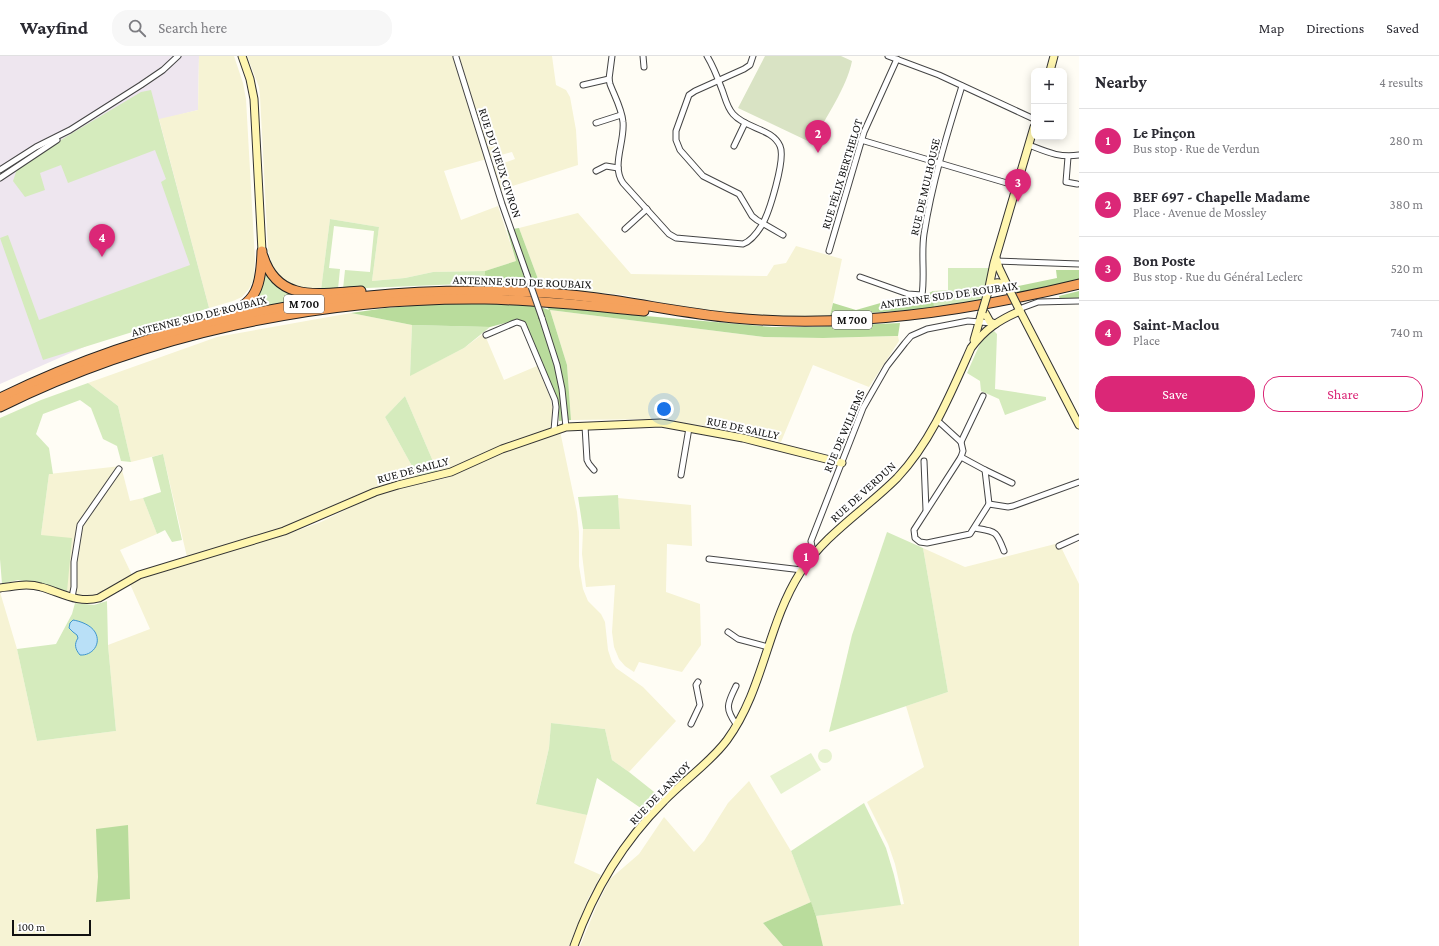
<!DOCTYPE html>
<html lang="en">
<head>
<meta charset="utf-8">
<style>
  :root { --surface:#fff; --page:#f7f7f7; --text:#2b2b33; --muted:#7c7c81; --line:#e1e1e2; --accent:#db2777 }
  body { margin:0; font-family:"Crimson Pro",serif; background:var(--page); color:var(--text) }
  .controls { position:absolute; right:12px; top:12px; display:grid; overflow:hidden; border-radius:8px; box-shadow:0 2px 10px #0003 }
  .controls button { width:36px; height:36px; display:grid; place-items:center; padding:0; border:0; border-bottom:1px solid var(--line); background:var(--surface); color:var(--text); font:20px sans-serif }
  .scale { position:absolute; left:12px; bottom:10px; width:79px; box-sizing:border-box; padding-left:4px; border:2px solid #111; border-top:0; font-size:11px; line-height:14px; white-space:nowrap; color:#111; -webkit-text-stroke:3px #fff; paint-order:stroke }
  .you { position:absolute; left:664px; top:353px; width:14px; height:14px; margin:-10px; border:3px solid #fff; border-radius:50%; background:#1a73e8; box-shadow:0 0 0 6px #1a73e833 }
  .badge { display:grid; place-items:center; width:26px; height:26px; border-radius:50%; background:var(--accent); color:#fff; font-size:13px; font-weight:700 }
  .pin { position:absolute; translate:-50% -33px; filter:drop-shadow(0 1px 2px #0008) }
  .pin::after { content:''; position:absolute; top:21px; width:14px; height:12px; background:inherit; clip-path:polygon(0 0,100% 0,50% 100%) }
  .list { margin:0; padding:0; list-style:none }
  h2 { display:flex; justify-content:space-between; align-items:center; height:52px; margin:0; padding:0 16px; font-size:17px }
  h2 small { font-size:13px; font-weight:400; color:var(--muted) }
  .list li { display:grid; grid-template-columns:26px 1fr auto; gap:12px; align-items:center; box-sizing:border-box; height:64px; padding:0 16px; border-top:1px solid var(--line) }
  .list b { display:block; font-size:15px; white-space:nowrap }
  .list p { margin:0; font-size:13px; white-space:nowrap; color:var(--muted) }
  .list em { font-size:13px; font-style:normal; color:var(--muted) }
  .actions { display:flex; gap:8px; padding:12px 16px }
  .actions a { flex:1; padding:9px 0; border:1px solid var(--accent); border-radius:16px; text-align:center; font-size:14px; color:var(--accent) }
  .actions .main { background:var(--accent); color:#fff }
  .icon { flex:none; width:22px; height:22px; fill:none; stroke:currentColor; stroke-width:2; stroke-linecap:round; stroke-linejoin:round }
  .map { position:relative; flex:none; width:1079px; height:890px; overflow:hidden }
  header { display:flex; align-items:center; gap:24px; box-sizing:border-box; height:56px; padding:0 20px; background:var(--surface); border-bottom:1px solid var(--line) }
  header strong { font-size:19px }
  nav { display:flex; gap:22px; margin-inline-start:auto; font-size:14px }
  .search { width:280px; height:36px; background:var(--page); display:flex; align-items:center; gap:10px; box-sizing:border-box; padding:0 14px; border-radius:16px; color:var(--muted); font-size:15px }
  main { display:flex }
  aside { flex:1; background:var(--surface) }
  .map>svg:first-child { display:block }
</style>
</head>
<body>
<header>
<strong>Wayfind</strong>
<div class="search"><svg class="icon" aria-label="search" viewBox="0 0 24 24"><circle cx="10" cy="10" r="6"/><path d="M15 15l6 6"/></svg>Search here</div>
<nav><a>Map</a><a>Directions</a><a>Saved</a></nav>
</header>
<main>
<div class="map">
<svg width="1079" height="890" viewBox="0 0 1079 890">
  <rect width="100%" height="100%" fill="#fffdf5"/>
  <polygon fill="#eee6ef" points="0,0 199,0 198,54 159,64 209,252 100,284 0,328"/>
  <g fill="#f6f3d4">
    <polygon points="199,0 234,0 243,27 246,43 255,204 254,222 249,233 242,241 233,245 209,252 159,63 198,54"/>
    <polygon points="247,0 552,0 556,29 566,34 570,41 576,74 578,109 500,134 493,111 515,103 512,96 444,115 461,164 498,150 516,205 485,215 433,216 405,222 372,225 379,171 330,163 321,234 293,231 281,221 272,209 268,194 260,40 259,31"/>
    <polygon points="578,157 631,218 767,220 774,209 786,207 796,190 842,203 830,260 804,261 769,260 697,254 623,239 541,231 519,172"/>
    <polygon points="550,254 764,281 823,282 898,280 899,285 869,331 813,309 781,386 712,371 656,363 571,364 567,309"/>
    <polygon points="351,257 412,269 410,319 464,292 484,277 504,324 537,310 550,341 553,354 551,369 548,374 467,407 438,417 405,340 385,361 418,421 386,430 358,439 303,466 187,501 163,398 131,406 118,350 88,327 217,281"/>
    <polygon points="560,375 577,456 579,476 579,510 583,533 588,545 601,558 605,566 608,594 612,606 616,612 643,631 676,665 629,716 612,704 605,673 551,667 549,692 536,747 587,759 574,807 601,819 588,843 569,890 0,890 0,536 17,593 37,685 116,675 108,589 150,573 130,528 145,519 288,478 321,466 373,440 403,431 446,422 463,415 503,395"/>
    <polygon points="121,410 130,445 143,442 157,478 120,494 132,519 95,541 84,541 67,536 41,479 49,418"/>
    <polygon points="618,442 691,449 692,490 667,488 666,536 700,548 701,589 682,616 639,606 634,616 625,610 619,603 614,591 612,576 615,529 586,531 582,498 583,473 620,473"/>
    <polygon points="1059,487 1079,528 1079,890 823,890 816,860 904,848 895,808 888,788 867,746 924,711 906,650 948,636 923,492 965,511"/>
    <polygon points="749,725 791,795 811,846 763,867 783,890 580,890 597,849 610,823 639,798 664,761 694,796 704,785 728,747"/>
  </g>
  <g fill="#d5ebbd">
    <polygon points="151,34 209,252 43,304 0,182 8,179 39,264 190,209 161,126 166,123 155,94 68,127 61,109 40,117 45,134 25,141 13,125 17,113 64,82 141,36"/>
    <polygon points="330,163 379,171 372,225 405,222 433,216 485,215 485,227 343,233 345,214 370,216 374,175 334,170 329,212 340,213 338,233 321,234"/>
    <polygon points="948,212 990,212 980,247 934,252 933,235 948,234"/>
    <polygon points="264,214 273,223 321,242 256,254 254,244"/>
    <polygon points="412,269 490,271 464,292 410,320"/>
    <polygon points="994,275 997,278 995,333 1046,341 1046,344 1005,359 999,343 981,335 980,325 967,317 983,281"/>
    <polygon points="88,327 118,350 131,406 121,405 117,390 103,383 91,352 80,344 43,358 36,378 49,392 53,418 49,418 41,479 72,482 67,536 47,529 18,524 2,528 0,503 0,362 41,344"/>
    <polygon points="405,340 438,417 418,421 385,361"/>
    <polygon points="163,398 182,484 172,486 165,474 157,478 143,442 161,436 152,401"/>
    <polygon points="618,439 620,473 583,473 578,441"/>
    <polygon points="887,476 923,492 948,636 829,676 852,579"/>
    <polygon points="107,545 108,589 116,675 37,685 17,593 56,588 72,558 75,547 94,549"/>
    <polygon points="551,667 605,673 612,704 629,716 663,743 648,757 597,722 587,759 536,748 549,692"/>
    <polygon points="864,747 886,792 894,819 901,849 816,860 791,795"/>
  </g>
  <g fill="#b9dc9c">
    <polygon points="519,172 541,231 485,227 485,215 516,205 507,174"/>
    <polygon points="1056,214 1079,214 1079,226 1018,239 1014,231 1057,222"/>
    <polygon points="933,235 934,252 830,260 833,247 856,254 884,246 919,242"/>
    <polygon points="1079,235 1079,243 1060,244 1059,240"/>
    <polygon points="490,247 532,248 549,254 546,249 646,260 772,271 813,271 900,267 898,280 895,280 823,282 764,281 550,254 567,309 571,364 559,365 558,347 524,267 517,264 490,271 412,269 351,257 386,252 435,248"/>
    <polygon points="128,769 130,843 96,846 98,821 96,773"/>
    <polygon points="811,846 816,860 823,890 783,890 763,867"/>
  </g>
  <path fill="#d9e3c4" d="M765 0H841L852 5C847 31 825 63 812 87L738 52Z"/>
  <g fill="#e6f2cf">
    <circle cx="825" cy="700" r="7"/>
    <polygon points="811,697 821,714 781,738 770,720"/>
  </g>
  <path fill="#b9e0f7" stroke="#3f96cf" d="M73 564C80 565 91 569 95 576 102 588 92 600 80 599 75 593 74 588 78 582L77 579 73 576 69 572 70 567Z"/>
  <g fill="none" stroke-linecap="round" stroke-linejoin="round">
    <g stroke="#444" stroke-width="7">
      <g id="street">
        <path d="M612 0 609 23 610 28C614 39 622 53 623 66 625 86 611 110 623 127L669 178 676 182 743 188C751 185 757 177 762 169 769 157 786 103 780 90 772 72 746 73 733 58 726 50 725 40 721 31 717 20 713 10 707 0"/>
        <polyline points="643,0 644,11"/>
        <polyline points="753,0 750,9 744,13 695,35 689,39 676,75 676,84 680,94 703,120 739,138 752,160 757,164 783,179"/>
        <polyline points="888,0 939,19 1034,63"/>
        <polyline points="456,1 502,148 527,219"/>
        <polyline points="583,29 609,23"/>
        <polyline points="596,67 621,59"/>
        <polyline points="861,84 1017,130"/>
        <path d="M1029 89C1047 96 1059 102 1079 99"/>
        <polyline points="734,90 745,67"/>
        <polyline points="1068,101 1066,126 1077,128"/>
        <polyline points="0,114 36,91 70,74 141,29 163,14 178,0"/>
        <polyline points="596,115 606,110 618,112"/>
        <polyline points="0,122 57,84"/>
        <polyline points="625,173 647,153"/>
        <polyline points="829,195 864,76 897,3"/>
        <polyline points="995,205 1079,208"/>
        <path d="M860 221 908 238 922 239C925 219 921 198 924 178 932 127 947 78 962 30"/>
        <polyline points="1019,253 1038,246 1079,245"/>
        <polyline points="542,262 557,309 562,333 566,371"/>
        <polyline points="486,279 514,267 517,266 523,268 555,344 556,351 554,374"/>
        <polyline points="937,364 961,386 963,395 961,401 914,474 915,482 920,486 927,487 970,478 989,448 1008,451 1013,450 1079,426"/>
        <polyline points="585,370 587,404 589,408 594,414"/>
        <polyline points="961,386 983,340"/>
        <polyline points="961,401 985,414"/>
        <polyline points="924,405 926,454"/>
        <polyline points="681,419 689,372"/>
        <polyline points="989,448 985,414 1012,427"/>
        <path d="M975 472C996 476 996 474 1004 495"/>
        <polyline points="1059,490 1079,481"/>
        <polyline points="816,496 812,491 811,485 863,352 887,310 905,287 911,280 927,273 968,265 992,267"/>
        <polyline points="709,503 802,514"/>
        <polyline points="72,541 74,531 74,506 80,469 119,413"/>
        <polyline points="728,576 738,583 768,591"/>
        <path d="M736 630C728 647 724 651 736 668"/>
        <polyline points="691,668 700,649 696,629 698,626"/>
      </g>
    </g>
    <g stroke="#333" stroke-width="9">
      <g id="secondary">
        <polyline points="242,0 250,23 254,43 262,195"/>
        <polyline points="1050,15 1054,0"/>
        <polyline points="996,202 999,212 1009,233"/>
        <path d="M989 234C994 223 1001 226 1009 233"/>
        <polyline points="988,236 994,207 1034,71"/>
        <polyline points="1018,251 1079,369"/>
        <polyline points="985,257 990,266 995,268"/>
        <polyline points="974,284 982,256"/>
        <path d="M0 532C13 530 28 527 41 531 60 536 78 548 99 542L139 519 284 475 375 436 398 429 451 416 502 393 566 371 661 367 743 382 842 407"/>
        <path d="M574 890C593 836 623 786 664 745 684 724 710 707 727 684 764 633 767 569 800 517 825 478 865 454 897 422 931 386 951 337 971 292 985 273 999 264 1020 255"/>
      </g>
    </g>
    <g stroke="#222" stroke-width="11">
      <g id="highway">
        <path d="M263 200C278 248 321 237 361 235"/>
        <path d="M222 259C258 249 261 228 262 195"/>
        <path d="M0 342C149 269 321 233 487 235 524 235 561 237 597 242 643 248 688 258 734 262 850 273 967 255 1079 228"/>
        <path d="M0 351C147 278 320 241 485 243 538 244 591 250 644 255"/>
      </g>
    </g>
    <use href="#street" stroke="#fff" stroke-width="5"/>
    <use href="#secondary" stroke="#fff6b0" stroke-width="7"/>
    <use href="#highway" stroke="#f5a25d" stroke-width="9"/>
    <g stroke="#444" stroke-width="7" stroke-linecap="butt">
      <polyline id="street-bridge" points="527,219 542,262"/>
    </g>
    <g stroke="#333" stroke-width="9" stroke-linecap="butt">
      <g id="secondary-bridge">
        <polyline points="1009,233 1018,251"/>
        <polyline points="982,256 988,236"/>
      </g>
    </g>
    <use href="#street-bridge" stroke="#fff" stroke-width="5"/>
    <use href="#secondary-bridge" stroke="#fff6b0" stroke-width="7"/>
  </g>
  <g text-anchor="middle" stroke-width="4" stroke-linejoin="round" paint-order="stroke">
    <g fill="#fff" stroke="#585858" stroke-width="1">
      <rect x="284" y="239" width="40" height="18" rx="3"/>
      <rect x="832" y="255" width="40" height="18" rx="3"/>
    </g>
    <g font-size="11" font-weight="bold" fill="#111">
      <text x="304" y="252">M 700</text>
      <text x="852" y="268">M 700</text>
    </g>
    <g font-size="12" fill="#111" stroke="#fff">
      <text transform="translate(500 107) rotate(72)" y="4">RUE DU VIEUX CIVRON</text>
      <text transform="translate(842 118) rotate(-73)" y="4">RUE FÉLIX BERTHELOT</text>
      <text transform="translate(925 131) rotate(-77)" y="4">RUE DE MULHOUSE</text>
      <text transform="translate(522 226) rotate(2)" y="4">ANTENNE SUD DE ROUBAIX</text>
      <text transform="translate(949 239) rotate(-8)" y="4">ANTENNE SUD DE ROUBAIX</text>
      <text transform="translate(199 260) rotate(-14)" y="4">ANTENNE SUD DE ROUBAIX</text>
      <text transform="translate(743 372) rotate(12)" y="4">RUE DE SAILLY</text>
      <text transform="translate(844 375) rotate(-67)" y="4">RUE DE WILLEMS</text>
      <text transform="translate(413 414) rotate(-15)" y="4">RUE DE SAILLY</text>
      <text transform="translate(863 436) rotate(-42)" y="4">RUE DE VERDUN</text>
      <text transform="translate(660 737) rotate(-46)" y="4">RUE DE LANNOY</text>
    </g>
  </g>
</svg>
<div class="controls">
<button>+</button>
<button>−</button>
</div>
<div class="scale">100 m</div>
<div class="you"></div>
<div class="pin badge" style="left:806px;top:520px">1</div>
<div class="pin badge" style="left:818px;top:97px">2</div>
<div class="pin badge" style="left:1018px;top:146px">3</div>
<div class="pin badge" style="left:102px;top:201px">4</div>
</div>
<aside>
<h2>Nearby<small>4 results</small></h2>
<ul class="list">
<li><span class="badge">1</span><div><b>Le Pinçon</b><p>Bus stop · Rue de Verdun</p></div><em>280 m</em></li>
<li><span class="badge">2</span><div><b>BEF 697 - Chapelle Madame</b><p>Place · Avenue de Mossley</p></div><em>380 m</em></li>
<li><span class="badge">3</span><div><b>Bon Poste</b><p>Bus stop · Rue du Général Leclerc</p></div><em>520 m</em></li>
<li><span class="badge">4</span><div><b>Saint-Maclou</b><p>Place</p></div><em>740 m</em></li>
</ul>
<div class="actions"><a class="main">Save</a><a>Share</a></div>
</aside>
</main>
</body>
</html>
